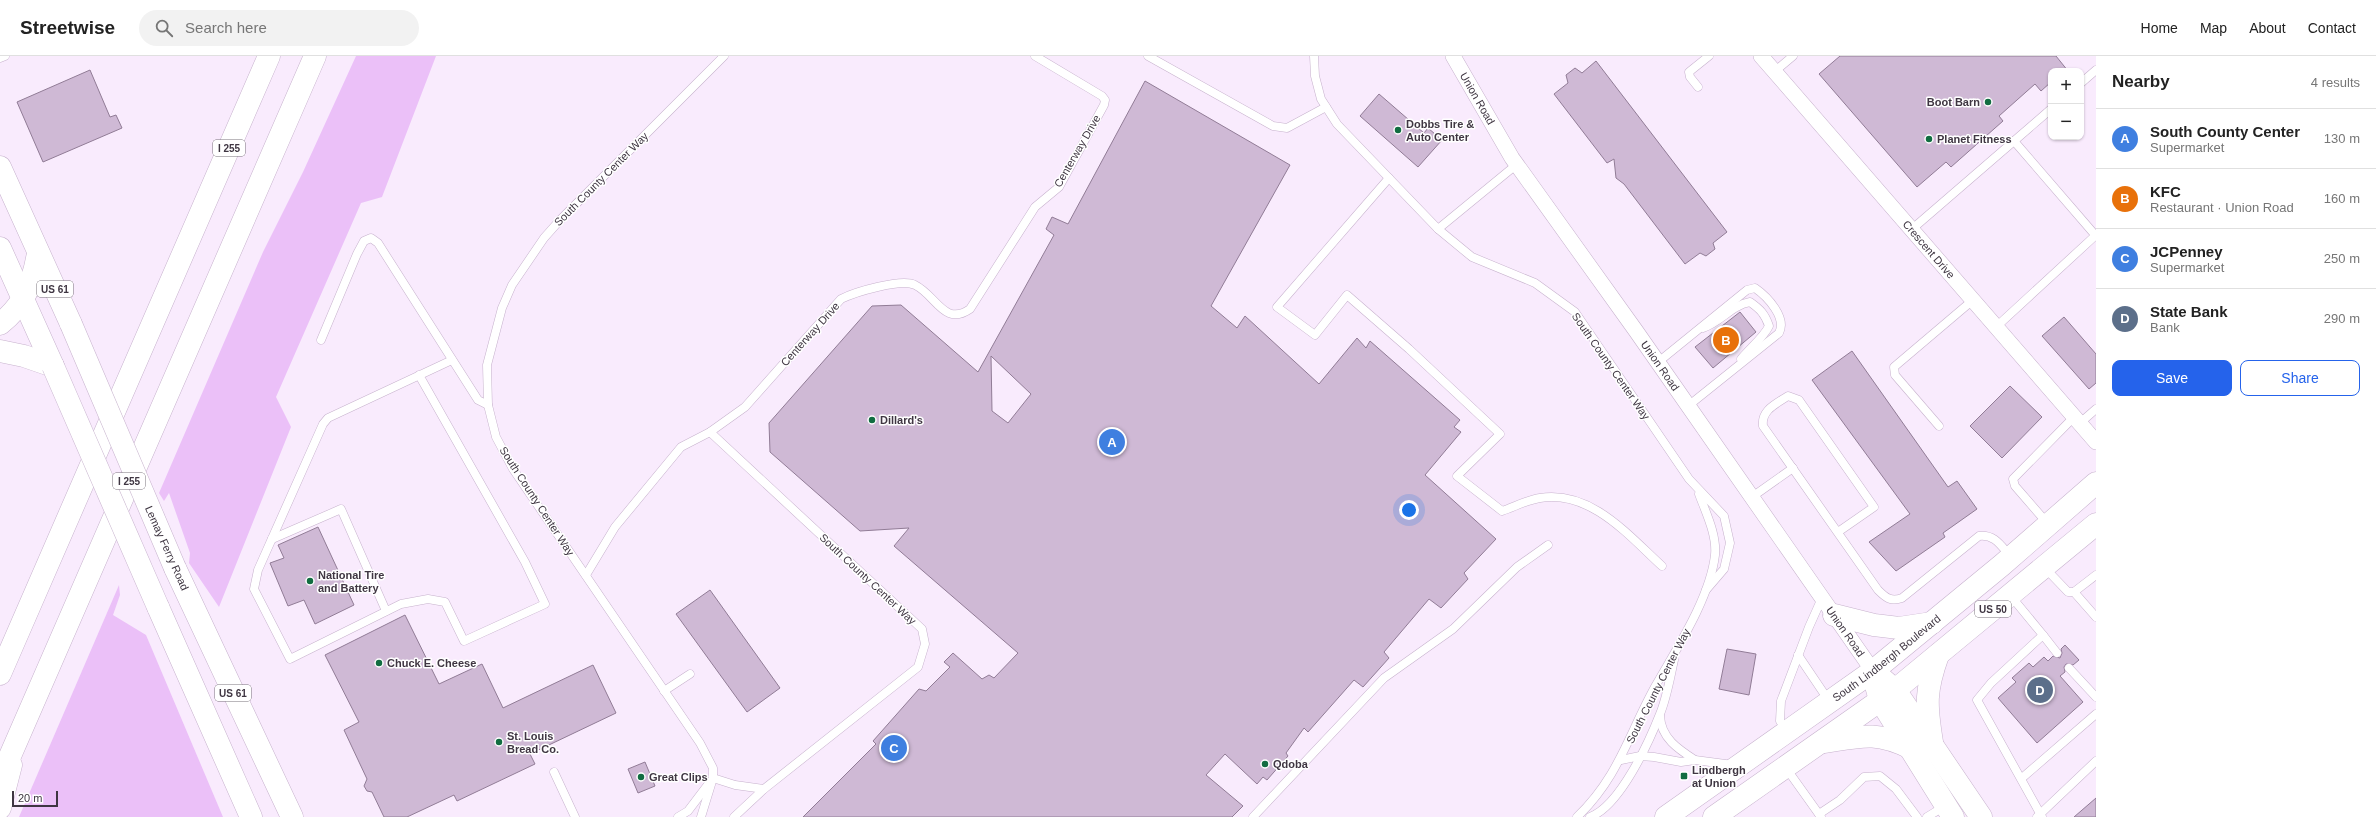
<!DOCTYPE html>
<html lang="en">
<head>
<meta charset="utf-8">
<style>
  :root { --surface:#fff; --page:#f2f2f2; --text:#222; --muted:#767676; --line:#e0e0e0; --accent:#2563eb }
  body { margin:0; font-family:Arial,sans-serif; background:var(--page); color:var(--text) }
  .controls { position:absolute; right:12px; top:12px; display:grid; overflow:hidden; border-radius:8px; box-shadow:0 1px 3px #0004 }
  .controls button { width:36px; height:36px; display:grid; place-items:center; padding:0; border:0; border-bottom:1px solid var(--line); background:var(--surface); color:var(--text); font:20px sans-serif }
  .scale { position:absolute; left:12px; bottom:10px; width:46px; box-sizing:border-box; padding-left:4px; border:2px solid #3f3642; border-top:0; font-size:11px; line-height:14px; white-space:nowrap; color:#3f3642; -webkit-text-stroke:3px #fff; paint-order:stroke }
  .you { position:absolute; left:1409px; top:454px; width:14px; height:14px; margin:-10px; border:3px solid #fff; border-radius:50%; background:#1a73e8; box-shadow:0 0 0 6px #1a73e833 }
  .badge { display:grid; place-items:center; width:26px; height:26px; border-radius:50%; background:var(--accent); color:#fff; font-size:13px; font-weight:700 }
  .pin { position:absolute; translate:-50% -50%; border:2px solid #fff; box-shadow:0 1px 4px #0006 }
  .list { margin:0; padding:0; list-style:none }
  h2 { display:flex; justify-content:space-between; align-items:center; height:52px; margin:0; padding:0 16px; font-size:17px }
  h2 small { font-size:13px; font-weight:400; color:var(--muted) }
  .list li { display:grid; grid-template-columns:26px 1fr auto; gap:12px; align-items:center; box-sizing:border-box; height:60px; padding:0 16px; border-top:1px solid var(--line) }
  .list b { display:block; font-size:15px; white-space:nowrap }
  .list p { margin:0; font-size:13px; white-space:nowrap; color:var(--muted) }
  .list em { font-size:13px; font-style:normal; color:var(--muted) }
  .actions { display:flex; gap:8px; padding:12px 16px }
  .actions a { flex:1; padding:9px 0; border:1px solid var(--accent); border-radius:8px; text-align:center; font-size:14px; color:var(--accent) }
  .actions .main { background:var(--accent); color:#fff }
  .icon { flex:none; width:22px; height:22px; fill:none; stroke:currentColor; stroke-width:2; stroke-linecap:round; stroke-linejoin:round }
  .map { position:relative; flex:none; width:2096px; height:761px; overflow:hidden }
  header { display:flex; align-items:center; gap:24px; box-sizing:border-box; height:56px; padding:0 20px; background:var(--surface); border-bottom:1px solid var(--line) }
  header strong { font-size:19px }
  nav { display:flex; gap:22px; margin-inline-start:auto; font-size:14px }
  .search { width:280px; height:36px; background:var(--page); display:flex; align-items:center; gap:10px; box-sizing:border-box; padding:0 14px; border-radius:22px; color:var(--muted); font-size:15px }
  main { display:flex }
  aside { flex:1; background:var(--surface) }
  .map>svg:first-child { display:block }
</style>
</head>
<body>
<header>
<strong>Streetwise</strong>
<div class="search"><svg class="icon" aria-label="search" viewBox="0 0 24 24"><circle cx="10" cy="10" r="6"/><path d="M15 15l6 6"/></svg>Search here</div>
<nav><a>Home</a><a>Map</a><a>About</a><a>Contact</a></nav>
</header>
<main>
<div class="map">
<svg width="2096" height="761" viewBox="0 0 2096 761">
  <rect width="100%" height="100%" fill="#f9ebfd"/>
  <g fill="#ebc0f8">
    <polygon points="356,0 436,0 382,141 361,147 276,341 291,371 219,551 189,507 190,497 169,437 164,445 159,437 263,196 303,116"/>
    <polygon points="119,529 120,539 113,559 146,579 223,761 19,761"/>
  </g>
  <g fill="#cfb9d5" stroke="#917c96" fill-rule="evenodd">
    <polygon points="1840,0 2056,0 2068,15 2051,15 2051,26 2041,35 2035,28 1999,60 2003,65 1951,111 1946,106 1917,131 1819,18"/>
    <polygon points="1596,5 1727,176 1713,187 1715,193 1706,200 1700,197 1685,208 1624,128 1616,122 1614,103 1607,107 1554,38 1568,27 1566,19 1575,12 1582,17"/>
    <polygon points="90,14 110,61 116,59 122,72 43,106 17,46"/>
    <path d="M1145 25 1290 109 1211 250 1237 272 1245 260 1319 328 1357 282 1366 292 1370 285 1460 364 1454 371 1461 376 1425 419 1496 483 1464 517 1468 523 1441 552 1429 543 1384 596 1389 602 1363 631 1354 624 1308 676 1304 672 1286 697 1288 700 1267 724 1263 721 1257 728 1225 698 1206 719 1243 750 1232 761H803L876 688 873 685 919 633 926 635 950 611 944 606 953 597 982 623 989 619 994 622 1018 597 894 490 909 472 860 475 770 396 769 367 872 250 901 249 978 316 1054 179 1046 173 1052 161 1068 168ZM991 300 1031 338 1008 367 992 355Z"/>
    <polygon points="1379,38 1424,77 1428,72 1442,84 1418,111 1360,60"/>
    <polygon points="1740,256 1756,276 1713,312 1695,291"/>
    <polygon points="2064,261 2096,298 2096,327 2089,333 2042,280"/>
    <polygon points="1852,295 1948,431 1957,425 1977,453 1943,477 1945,481 1896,515 1869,486 1910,458 1812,324"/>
    <polygon points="2010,330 2042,361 2002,402 1970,370"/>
    <polygon points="318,471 354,549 315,568 304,544 288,550 270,507 284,502 278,489"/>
    <polygon points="710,534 780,632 747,656 676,558"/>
    <polygon points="405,559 439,628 482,608 503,652 593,609 616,657 530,698 535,708 457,745 454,739 407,761 384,761 372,736 367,735 364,730 367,723 344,674 359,666 325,599"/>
    <polygon points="2065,589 2079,604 2073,609 2066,608 2064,611 2065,616 2060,620 2083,646 2037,687 1998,642 2016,626 2012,622 2029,607 2033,611 2044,601 2048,605 2053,600 2060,602 2062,597 2061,593"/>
    <polygon points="1727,593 1756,598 1749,639 1719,633"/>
    <polygon points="645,706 655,730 638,737 628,713"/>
    <polygon points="2096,742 2096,761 2074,761"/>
  </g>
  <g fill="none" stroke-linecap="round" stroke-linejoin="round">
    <g stroke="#c7b2cd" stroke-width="9">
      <g id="lane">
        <polyline points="1148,0 1273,70 1287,72 1326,51"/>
        <polyline points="1314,0 1315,20 1321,43 1337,68 1438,173 1516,109"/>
        <polyline points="0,2 5,0"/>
        <polyline points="1774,16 1793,0"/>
        <polyline points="2081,27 2096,14"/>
        <polyline points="1698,31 1690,21 1689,16 1709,0"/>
        <polyline points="2014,85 2096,180"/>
        <path d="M1389 122 1277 251 1315 279 1347 239 1409 293 1500 378 1457 420 1502 455C1514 451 1527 444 1540 442 1591 434 1628 479 1662 510"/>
        <polyline points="1438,173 1472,201 1535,227 1575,256 1689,423 1724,460 1730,487 1724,513 1706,534"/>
        <polyline points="1911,174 2051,53"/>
        <polyline points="1996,271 2096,179"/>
        <path d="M1703 272C1721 266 1732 249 1750 246 1760 253 1765 258 1769 270 1764 281 1749 293 1741 303"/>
        <polyline points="321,284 357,198 364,185 371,182 378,187 478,344 488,349"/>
        <path d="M1657 307 1747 234 1755 232C1768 241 1787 262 1779 277L1688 350"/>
        <polyline points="419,319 525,506 545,548 464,585 445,546 428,543 401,548 290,603 254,533 258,514 323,368 328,362 452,304"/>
        <polyline points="2080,367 2096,353"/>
        <polyline points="1939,370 1895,319 1894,311 1973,244"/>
        <polyline points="710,376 922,573 925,588 918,611 764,733 734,761"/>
        <polyline points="1752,441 1793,412"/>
        <polyline points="2048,468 2015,430 2013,423 2074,361"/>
        <path d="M1838 476 1874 451 1799 344 1788 340C1776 348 1761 354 1763 370L1878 534C1886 542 1891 546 1902 542L1979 480C1995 478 2001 490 2011 501"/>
        <polyline points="272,483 341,453 386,555"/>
        <polyline points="2045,512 2068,536 2074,536 2096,519"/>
        <path d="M586 519 615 471 681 391 710 376 745 351 841 243C855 236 902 222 915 229 936 239 944 271 970 253L1035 151 1059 131 1104 49 1105 44 1102 40 1035 0"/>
        <polyline points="2074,536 2096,561"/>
        <polyline points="2010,539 2043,579 1991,627 1977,644 2042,761"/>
        <polyline points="2043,579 2057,597"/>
        <polyline points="1798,599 1829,645"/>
        <polyline points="2069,612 2096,641"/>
        <polyline points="664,635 690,618"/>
        <path d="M1660 660C1661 682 1678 693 1695 704"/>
        <polyline points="1787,675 1780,665 1781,645 1809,571 1822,542"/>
        <polyline points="1621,704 1640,700 1654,701 1681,706 1695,704 1733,709"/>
        <polyline points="1786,712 1821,761"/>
        <polyline points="554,716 575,761"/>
        <polyline points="713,722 735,729 764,733"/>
        <polyline points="2022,722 2096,658"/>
        <polyline points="1819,758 1840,744 1864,721 1880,720 1896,733 1917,761"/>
        <polyline points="678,761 688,755 710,726"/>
        <polyline points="701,761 713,722 713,712 700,687 513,413 496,381 488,349 487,309 502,252 512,229 544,182 560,164 724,0"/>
        <polyline points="1253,761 1384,622 1453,573 1517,511 1548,489"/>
        <path d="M1577 761C1619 721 1629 677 1656 629 1677 592 1710 542 1715 499 1717 479 1706 457 1699 438"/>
        <path d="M1590 761C1620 750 1649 686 1660 658 1667 641 1670 622 1674 604"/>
        <polyline points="1927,761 1945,750"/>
        <polyline points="2037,761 2096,705"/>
      </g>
    </g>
    <g stroke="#c7b2cd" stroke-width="16">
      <g id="street">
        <path id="s1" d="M1453 0 1512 102 1636 275 1873 615"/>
        <path id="s2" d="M1761 0 2096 386"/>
      </g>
    </g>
    <g stroke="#c7b2cd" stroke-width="23">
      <g id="secondary">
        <polyline points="1873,615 1895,634 1981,761"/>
        <polyline points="1875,626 1880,644 1953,761"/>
      </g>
    </g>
    <g stroke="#c7b2cd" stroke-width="23">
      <g id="primary">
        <polyline points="0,111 71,268"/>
        <polyline points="0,192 53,310"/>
        <polyline points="175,512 292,761"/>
        <polyline points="158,551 251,761"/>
        <polyline points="1834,559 1874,569 1899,572 1932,567"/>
        <path d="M1825 686C1862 680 1876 675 1911 692"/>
        <path d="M1932 686C1926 649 1925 635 1938 599"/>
        <path id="s3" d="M1666 761 1873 615 2002 509 2096 427"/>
        <polyline points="1714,761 1895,634 2096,468"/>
      </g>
    </g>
    <g stroke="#c7b2cd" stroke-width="23">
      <g id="highway">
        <path d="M0 268C24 249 33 227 38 197"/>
        <polyline points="0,295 24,300 53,310"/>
        <polyline points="0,618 269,0"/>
        <polyline points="0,723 315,0"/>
        <polyline points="0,752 11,709"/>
      </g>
    </g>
    <use href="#lane" stroke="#fff" stroke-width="8"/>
    <use href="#street" stroke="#fff" stroke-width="15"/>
    <use href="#secondary" stroke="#fff" stroke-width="22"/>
    <use href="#primary" stroke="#fff" stroke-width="22"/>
    <use href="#highway" stroke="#fff" stroke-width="22"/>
    <g stroke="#c7b2cd" stroke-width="23" stroke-linecap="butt">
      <g id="primary-bridge">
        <polyline points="71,268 175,512"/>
        <polyline points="53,310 158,551"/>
      </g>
    </g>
    <use href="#primary-bridge" stroke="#fff" stroke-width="22"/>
  </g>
  <g fill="#116d41" stroke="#fff" stroke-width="1.5">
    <circle cx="1988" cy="46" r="4"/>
    <circle cx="1398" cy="74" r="4"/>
    <circle cx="1929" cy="83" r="4"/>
    <circle cx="872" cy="364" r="4"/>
    <circle cx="310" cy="525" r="4"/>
    <circle cx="379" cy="607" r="4"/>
    <circle cx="499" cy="686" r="4"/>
    <circle cx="1265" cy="708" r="4"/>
    <rect x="1680" y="716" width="8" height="8" rx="2"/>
    <circle cx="641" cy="721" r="4"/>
  </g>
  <g text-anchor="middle" stroke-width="3" stroke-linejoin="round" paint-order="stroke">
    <g fill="#fff" stroke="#79727b" stroke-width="1">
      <rect x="213" y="84" width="32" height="16" rx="3"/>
      <rect x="37" y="225" width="36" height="16" rx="3"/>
      <rect x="113" y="417" width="32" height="16" rx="3"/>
      <rect x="1975" y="545" width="36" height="16" rx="3"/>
      <rect x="215" y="629" width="36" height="16" rx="3"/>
    </g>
    <g font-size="10" font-weight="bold" fill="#3f3642">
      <text x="229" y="96">I 255</text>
      <text x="55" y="237">US 61</text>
      <text x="129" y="429">I 255</text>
      <text x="1993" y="557">US 50</text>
      <text x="233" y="641">US 61</text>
    </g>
    <g font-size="11" fill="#3f3642" stroke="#fff">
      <text dy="4" stroke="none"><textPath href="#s1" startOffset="49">Union Road</textPath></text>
      <text transform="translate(1077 95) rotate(-60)" y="4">Centerway Drive</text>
      <text transform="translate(601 123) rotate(-45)" y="4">South County Center Way</text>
      <text dy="4" stroke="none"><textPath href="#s2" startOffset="256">Crescent Drive</textPath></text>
      <text transform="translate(810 278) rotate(-48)" y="4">Centerway Drive</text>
      <text transform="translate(1611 310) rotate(55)" y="4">South County Center Way</text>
      <text dy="4" stroke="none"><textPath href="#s1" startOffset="373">Union Road</textPath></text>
      <text transform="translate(537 445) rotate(57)" y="4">South County Center Way</text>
      <text transform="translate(167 492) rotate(66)" y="4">Lemay Ferry Road</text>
      <text transform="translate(868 523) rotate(43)" y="4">South County Center Way</text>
      <text dy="4" stroke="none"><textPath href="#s1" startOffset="697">Union Road</textPath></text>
      <text dy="4" stroke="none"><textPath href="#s3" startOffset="272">South Lindbergh Boulevard</textPath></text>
      <text transform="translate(1658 630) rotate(-63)" y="4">South County Center Way</text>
    </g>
    <g font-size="11" font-weight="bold" fill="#3f3642" stroke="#fff" text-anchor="start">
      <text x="1980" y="50" text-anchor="end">Boot Barn</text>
      <text x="1406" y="72">Dobbs Tire &amp;<tspan x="1406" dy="13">Auto Center</tspan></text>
      <text x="1937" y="87">Planet Fitness</text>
      <text x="880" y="368">Dillard's</text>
      <text x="318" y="523">National Tire<tspan x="318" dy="13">and Battery</tspan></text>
      <text x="387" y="611">Chuck E. Cheese</text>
      <text x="507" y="684">St. Louis<tspan x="507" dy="13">Bread Co.</tspan></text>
      <text x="1273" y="712">Qdoba</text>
      <text x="1692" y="718">Lindbergh<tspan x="1692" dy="13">at Union</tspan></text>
      <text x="649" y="725">Great Clips</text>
    </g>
  </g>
</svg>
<div class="controls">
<button>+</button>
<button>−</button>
</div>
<div class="scale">20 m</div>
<div class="you"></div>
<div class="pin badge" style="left:1112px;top:386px;background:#3f7fe0">A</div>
<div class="pin badge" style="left:1726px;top:284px;background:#e8710a">B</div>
<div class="pin badge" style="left:894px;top:692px;background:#3f7fe0">C</div>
<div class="pin badge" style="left:2040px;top:634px;background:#5c6f8a">D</div>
</div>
<aside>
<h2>Nearby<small>4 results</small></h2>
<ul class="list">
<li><span class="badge" style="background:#3f7fe0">A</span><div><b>South County Center</b><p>Supermarket</p></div><em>130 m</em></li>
<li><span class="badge" style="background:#e8710a">B</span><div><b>KFC</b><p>Restaurant · Union Road</p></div><em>160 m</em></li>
<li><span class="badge" style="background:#3f7fe0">C</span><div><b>JCPenney</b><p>Supermarket</p></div><em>250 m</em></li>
<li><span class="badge" style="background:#5c6f8a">D</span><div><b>State Bank</b><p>Bank</p></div><em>290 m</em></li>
</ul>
<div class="actions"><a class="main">Save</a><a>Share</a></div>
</aside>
</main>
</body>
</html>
